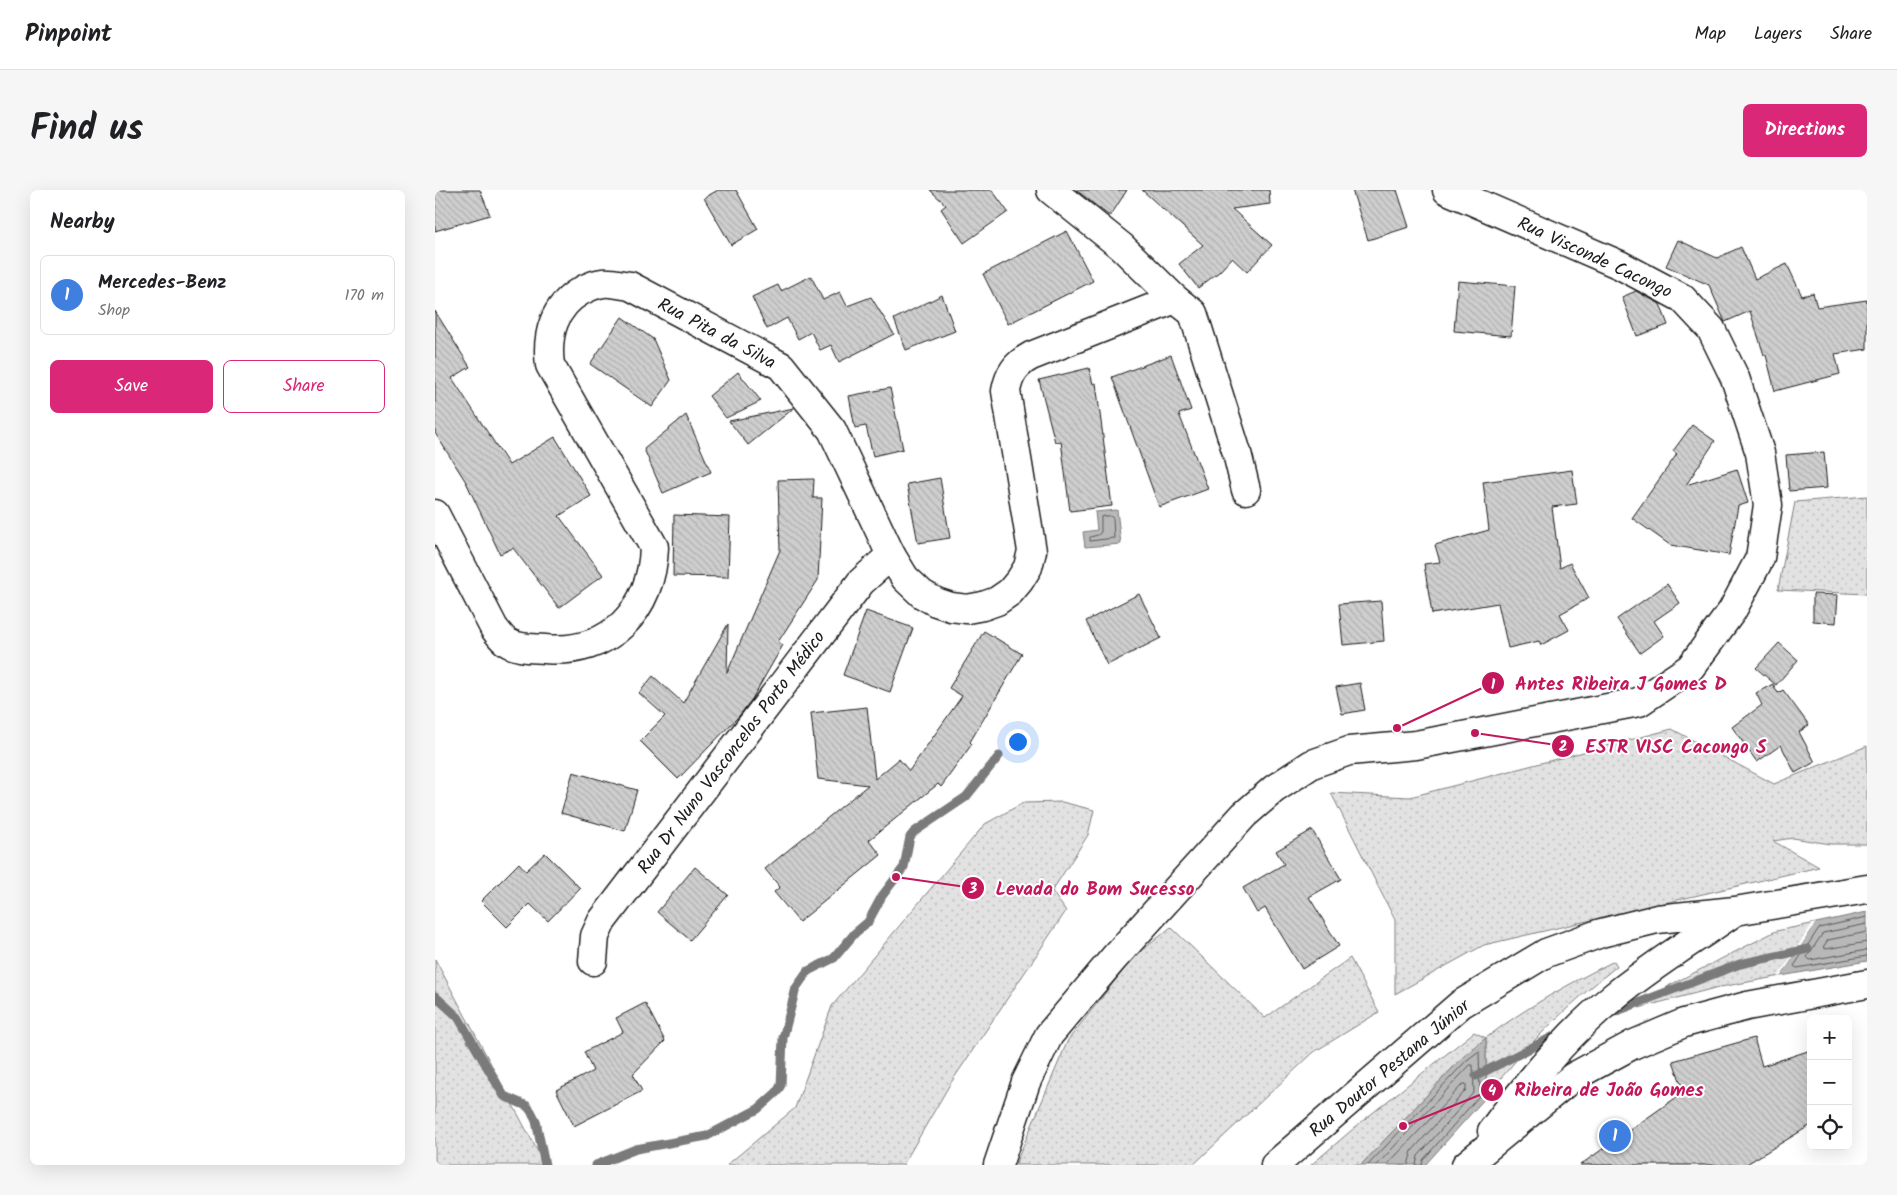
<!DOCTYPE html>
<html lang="en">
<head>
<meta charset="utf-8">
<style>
  :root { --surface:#fff; --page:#f6f6f6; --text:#202124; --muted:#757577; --line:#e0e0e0; --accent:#db2777 }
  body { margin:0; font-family:Kalam,sans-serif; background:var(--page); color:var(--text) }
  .controls { position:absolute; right:15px; bottom:15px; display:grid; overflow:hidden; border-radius:8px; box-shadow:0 5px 20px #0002 }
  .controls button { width:45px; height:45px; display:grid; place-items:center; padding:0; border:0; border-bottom:1px solid var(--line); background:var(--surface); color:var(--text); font:25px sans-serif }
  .you { position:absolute; left:582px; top:551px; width:18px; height:18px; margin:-12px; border:4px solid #fff; border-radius:50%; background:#1a73e8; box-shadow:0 0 0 8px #1a73e833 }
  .badge { display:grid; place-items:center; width:32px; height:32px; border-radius:50%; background:var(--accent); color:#fff; font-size:16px; font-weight:700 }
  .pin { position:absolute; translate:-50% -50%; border:2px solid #fff; box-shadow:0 1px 5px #0006 }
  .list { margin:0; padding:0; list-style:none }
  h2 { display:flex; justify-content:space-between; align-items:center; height:65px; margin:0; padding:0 20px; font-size:21px }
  h2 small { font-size:16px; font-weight:400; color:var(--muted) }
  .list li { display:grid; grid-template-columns:32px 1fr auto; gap:15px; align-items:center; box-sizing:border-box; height:80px; margin:0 10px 10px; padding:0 10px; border:1px solid var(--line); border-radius:8px }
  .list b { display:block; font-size:19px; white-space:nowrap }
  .list p { margin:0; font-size:16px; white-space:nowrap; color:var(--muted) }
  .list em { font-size:16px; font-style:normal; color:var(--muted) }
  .actions { display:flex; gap:10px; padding:15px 20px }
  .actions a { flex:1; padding:11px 0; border:1px solid var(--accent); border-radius:8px; text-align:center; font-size:18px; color:var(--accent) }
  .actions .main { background:var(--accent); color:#fff }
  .icon { flex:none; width:28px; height:28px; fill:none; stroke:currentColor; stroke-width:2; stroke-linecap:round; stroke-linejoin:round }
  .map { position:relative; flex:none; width:1432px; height:975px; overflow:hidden; border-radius:8px }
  header { display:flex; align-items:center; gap:30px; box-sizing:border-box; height:70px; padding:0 25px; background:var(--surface); border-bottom:1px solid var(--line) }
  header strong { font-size:24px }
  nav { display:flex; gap:28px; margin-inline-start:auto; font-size:18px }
  .intro { display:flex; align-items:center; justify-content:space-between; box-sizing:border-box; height:120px; padding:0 30px }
  h1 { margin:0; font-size:35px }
  .button { padding:12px 22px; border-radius:8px; background:var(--accent); color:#fff; font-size:18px; font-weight:700 }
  main { display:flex; gap:30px; padding:0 30px }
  aside { flex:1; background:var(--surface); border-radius:8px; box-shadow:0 5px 20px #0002 }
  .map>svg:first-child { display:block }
</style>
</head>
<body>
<header>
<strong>Pinpoint</strong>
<nav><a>Map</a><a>Layers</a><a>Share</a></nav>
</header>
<div class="intro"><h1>Find us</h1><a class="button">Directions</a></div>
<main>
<aside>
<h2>Nearby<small></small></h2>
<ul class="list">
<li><span class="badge" style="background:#3f7fe0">1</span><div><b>Mercedes-Benz</b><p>Shop</p></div><em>170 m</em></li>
</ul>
<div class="actions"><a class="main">Save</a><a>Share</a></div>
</aside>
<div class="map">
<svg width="1432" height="975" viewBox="0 0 1432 975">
  <defs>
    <pattern id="green-dots" width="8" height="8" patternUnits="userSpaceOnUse" patternTransform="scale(1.25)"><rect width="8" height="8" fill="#e2e2e2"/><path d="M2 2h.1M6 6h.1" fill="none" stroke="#c1c1c1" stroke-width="1.8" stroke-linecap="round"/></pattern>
    <pattern id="building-back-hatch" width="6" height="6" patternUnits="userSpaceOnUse" patternTransform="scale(1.25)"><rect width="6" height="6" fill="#cecece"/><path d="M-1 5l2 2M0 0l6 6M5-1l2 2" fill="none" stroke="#b0b0b0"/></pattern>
  </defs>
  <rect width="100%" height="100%" fill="#fff"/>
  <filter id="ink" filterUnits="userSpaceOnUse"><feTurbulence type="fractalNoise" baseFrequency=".02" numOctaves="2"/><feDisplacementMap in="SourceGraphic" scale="10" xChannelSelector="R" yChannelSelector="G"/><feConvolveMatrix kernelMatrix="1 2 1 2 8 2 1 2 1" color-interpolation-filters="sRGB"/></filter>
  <g filter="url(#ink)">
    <g fill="url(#green-dots)" stroke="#7f7f7f">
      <polygon points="1432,306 1432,404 1343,400 1360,312"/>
      <polygon points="1237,539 1339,594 1432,556 1432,654 1395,654 1358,648 1338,651 1384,677 1049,755 960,804 960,730 896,603 975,607"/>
      <polygon points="627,612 659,620 653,645 617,701 631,721 515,894 468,975 292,975 360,918 397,816 550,634 588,613"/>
      <polygon points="1381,733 1346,786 1280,798 1204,818 1235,795 1341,741"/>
      <polygon points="736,737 830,828 915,768 944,822 879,862 758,975 580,975 633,850 698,768"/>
      <polygon points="0,769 110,975 0,975"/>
      <path d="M1179 771 1182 776C1133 815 1089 857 1051 907V848L1029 866 926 975H876L925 933 1039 842 1051 848C1091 817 1134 794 1179 771Z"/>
    </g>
    <g fill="#b8b8b8" stroke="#7a7a7a">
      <polygon points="682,320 686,354 650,357 648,342 662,340 660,322"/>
      <polygon points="1432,722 1432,771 1346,786 1381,733"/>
      <polygon points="1051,848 1051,907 990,975 926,975 1029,866"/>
    </g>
    <polygon fill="#fff" points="1381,733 1346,786 1343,787 1377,734"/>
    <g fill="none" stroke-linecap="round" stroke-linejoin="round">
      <g stroke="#5a5a5a" stroke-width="1">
        <polygon points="675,326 678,328 679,348 655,351 655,347 663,345 666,342 666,327"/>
        <polyline points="1432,727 1384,738 1359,776 1362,778 1432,766"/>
        <polyline points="1432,734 1388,743 1372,767 1375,770 1432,760"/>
        <polyline points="1432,742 1393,750 1388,757 1391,759 1432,752"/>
        <polyline points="933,975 1032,870 1044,861 1045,905 988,970 987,975"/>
        <polyline points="942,975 1035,875 1038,875 1039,902 983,966 981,975"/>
        <polyline points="952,975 1028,894 1031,894 1031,900 977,961 973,975"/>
      </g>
      <g stroke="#7a7a7a" stroke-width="9">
        <polyline points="0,806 23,827 69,906 92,916 96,921 101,931 110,975"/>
        <polyline points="1174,824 1305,774 1373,759"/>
        <polyline points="1041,886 1123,844"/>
        <polyline points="161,975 201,959 272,946 323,919 342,902 346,895 348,848 361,798 373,781 399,768 420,743 433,732 447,706 469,677 475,647 479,642 531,607 564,566"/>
      </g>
    </g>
    <g fill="url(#building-back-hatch)" stroke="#1c1c1c">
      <polygon points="0,0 45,0 55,25 0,41"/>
      <polygon points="283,0 301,0 323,39 296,55 269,8"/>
      <polygon points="495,0 557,0 573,22 529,53 506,19 511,15"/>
      <polygon points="641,0 692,0 676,25 673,25"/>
      <polygon points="707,0 834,0 835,14 797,19 837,55 812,82 797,68 784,82 763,98 744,74 768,55"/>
      <polygon points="917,0 962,0 974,37 933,50"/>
      <polygon points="632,41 658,91 573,134 548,84"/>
      <polygon points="1243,50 1282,68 1306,57 1320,89 1352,74 1367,106 1378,103 1382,117 1432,110 1432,159 1400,164 1405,184 1340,201 1331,165 1329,165 1315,121 1290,132 1274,95 1231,76"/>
      <polygon points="376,86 388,110 405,102 412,116 436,107 459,144 404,172 396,155 385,160 376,142 363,149 352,128 332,139 317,107 343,95 346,101"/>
      <polygon points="1023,91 1080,96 1076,146 1019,141"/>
      <polygon points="1201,101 1225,114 1233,135 1202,146 1187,107"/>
      <polygon points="507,105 520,141 471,160 459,129"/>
      <polygon points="0,121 35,177 17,188 74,275 120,247 156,306 124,326 168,385 124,418 78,358 65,364 31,292 0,243"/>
      <polygon points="187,127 218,149 236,190 217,217 155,174"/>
      <polygon points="736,165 756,220 744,224 773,299 724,317 677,187"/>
      <polygon points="654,178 658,194 661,193 677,316 635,321 626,251 620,252 604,190"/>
      <polygon points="303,182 326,211 291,228 274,206"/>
      <polygon points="455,198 468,259 438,266 431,236 420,238 414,206"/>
      <polygon points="359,218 313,255 294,231"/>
      <polygon points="251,225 276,282 228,303 209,259"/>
      <polygon points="1257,235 1280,251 1251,295 1302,279 1313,313 1303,316 1294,365 1235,355 1197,328 1242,264 1238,261"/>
      <polygon points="1389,262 1392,298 1354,301 1351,265"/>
      <polygon points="1137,280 1142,314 1117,317 1125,378 1135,373 1154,408 1125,424 1134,440 1106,455 1104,451 1073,458 1063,413 997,424 989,374 1005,372 1000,355 1054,340 1048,292"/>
      <polygon points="505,288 515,348 483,353 472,294"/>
      <polygon points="379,289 378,308 387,308 383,390 343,452 348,455 317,509 304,526 243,589 205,551 230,526 204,503 218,486 248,513 293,434 292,483 345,360 343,290"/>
      <polygon points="239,325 295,327 293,387 238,386"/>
      <polygon points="1232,394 1245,413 1219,431 1229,446 1205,463 1182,429"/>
      <polygon points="704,404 726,448 672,475 651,431"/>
      <polygon points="1378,404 1403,405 1401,433 1378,431"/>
      <polygon points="946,411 949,451 908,455 904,414"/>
      <polygon points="431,421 478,438 455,502 408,485"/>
      <polygon points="549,441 587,464 535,552 537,554 506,597 503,594 434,650 446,665 364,732 339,702 345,697 330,679 433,595 383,589 376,523 432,517 440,589 464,569 474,581 527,506 514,498"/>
      <polygon points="1344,453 1363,470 1341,495 1321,478"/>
      <polygon points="925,493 930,520 907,524 901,497"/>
      <polygon points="1338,494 1343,503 1348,500 1374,535 1364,542 1380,572 1360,583 1346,555 1322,572 1297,537 1327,515 1321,503"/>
      <polygon points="138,582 202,600 190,641 126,623"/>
      <polygon points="877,640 906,689 874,707 904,756 867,779 830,718 822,723 808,698 849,674 841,661"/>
      <polygon points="110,663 145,698 113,731 95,714 72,737 46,711 84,673 91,681"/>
      <polygon points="260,677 293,705 255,750 222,722"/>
      <polygon points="210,813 230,851 198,884 207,901 139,936 121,900 158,881 149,862 188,842 181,828"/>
      <polygon points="1319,848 1327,876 1376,860 1376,935 1310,975 1145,975 1249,902 1238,871"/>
    </g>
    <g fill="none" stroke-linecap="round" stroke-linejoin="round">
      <g stroke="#1c1c1c" stroke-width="31">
        <g id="street">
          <polyline points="616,0 687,57 740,109 758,123 802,263 811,300"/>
          <path d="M0 324 59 438C63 443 67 449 72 452 82 459 98 458 110 459 175 465 217 420 219 357L115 175C111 145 119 116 146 101 153 97 160 94 168 93 176 92 187 95 195 96L346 176 397 240 456 365 470 388 487 404 501 412 516 417 532 419 548 416 562 411 575 402 585 390 593 377 597 361 571 201C574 184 581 174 596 166L740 109"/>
          <polyline points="158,771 160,746 167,731 426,392 456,365"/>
        </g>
      </g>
      <g stroke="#1c1c1c" stroke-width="31">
        <g id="secondary">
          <path d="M1057 941C1092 893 1131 845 1177 808 1216 776 1259 750 1299 722"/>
          <polyline points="563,975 591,892 614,845 679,768 809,625 839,599 877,574 914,561 981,555 1204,512 1255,478 1297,421 1325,368 1333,315 1325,263 1300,188 1276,139 1247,108 1185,75 1012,0"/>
          <polyline points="840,975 1026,814 1111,763 1166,743 1222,729 1300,721 1432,699"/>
          <polyline points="1031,975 1138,887 1197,855 1249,833 1312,816 1432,794"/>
        </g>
      </g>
      <use href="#street" stroke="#fff" stroke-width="28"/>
      <use href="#secondary" stroke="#fff" stroke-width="28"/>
    </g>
  </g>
  <g text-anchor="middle" stroke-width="4" stroke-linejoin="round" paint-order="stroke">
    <g font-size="18" fill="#1c1c1c" stroke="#fff">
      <text transform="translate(1160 67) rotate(25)" y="6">Rua Visconde Cacongo</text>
      <text transform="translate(282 143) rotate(28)" y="6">Rua Pita da Silva</text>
      <text transform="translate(296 562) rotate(-53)" y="6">Rua Dr Nuno Vasconcelos Porto Médico</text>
      <text transform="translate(954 878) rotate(-40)" y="6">Rua Doutor Pestana Júnior</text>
    </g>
  </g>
  <path fill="none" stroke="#c2185b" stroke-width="2" d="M962 538L1058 493M1040 543L1128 556M461 687L538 698M968 936L1057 900"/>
  <g fill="#c2185b" stroke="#fff" stroke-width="2">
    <circle cx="962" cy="538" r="5"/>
    <circle cx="1040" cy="543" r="5"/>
    <circle cx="461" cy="687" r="5"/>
    <circle cx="968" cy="936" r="5"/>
    <circle cx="1058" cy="493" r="12"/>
    <circle cx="1128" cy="556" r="12"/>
    <circle cx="538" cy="698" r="12"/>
    <circle cx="1057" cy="900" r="12"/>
  </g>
  <g font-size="15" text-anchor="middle" font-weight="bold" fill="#fff">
    <text x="1058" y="499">1</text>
    <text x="1128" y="561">2</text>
    <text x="538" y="703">3</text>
    <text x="1057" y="905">4</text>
  </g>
  <g font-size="19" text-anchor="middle" font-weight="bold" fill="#c2185b" stroke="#fff" stroke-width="4" stroke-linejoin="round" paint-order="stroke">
    <text x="1186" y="500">Antes Ribeira J Gomes D</text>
    <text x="1241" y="563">ESTR VISC Cacongo S</text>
    <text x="660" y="705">Levada do Bom Sucesso</text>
    <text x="1174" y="906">Ribeira de João Gomes</text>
  </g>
</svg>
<div class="controls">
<button>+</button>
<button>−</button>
<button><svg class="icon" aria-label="locate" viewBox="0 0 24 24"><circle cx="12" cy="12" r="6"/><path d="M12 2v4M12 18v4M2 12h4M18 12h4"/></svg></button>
</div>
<div class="you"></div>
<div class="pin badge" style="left:1180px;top:946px;background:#3f7fe0">1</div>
</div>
</main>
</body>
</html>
